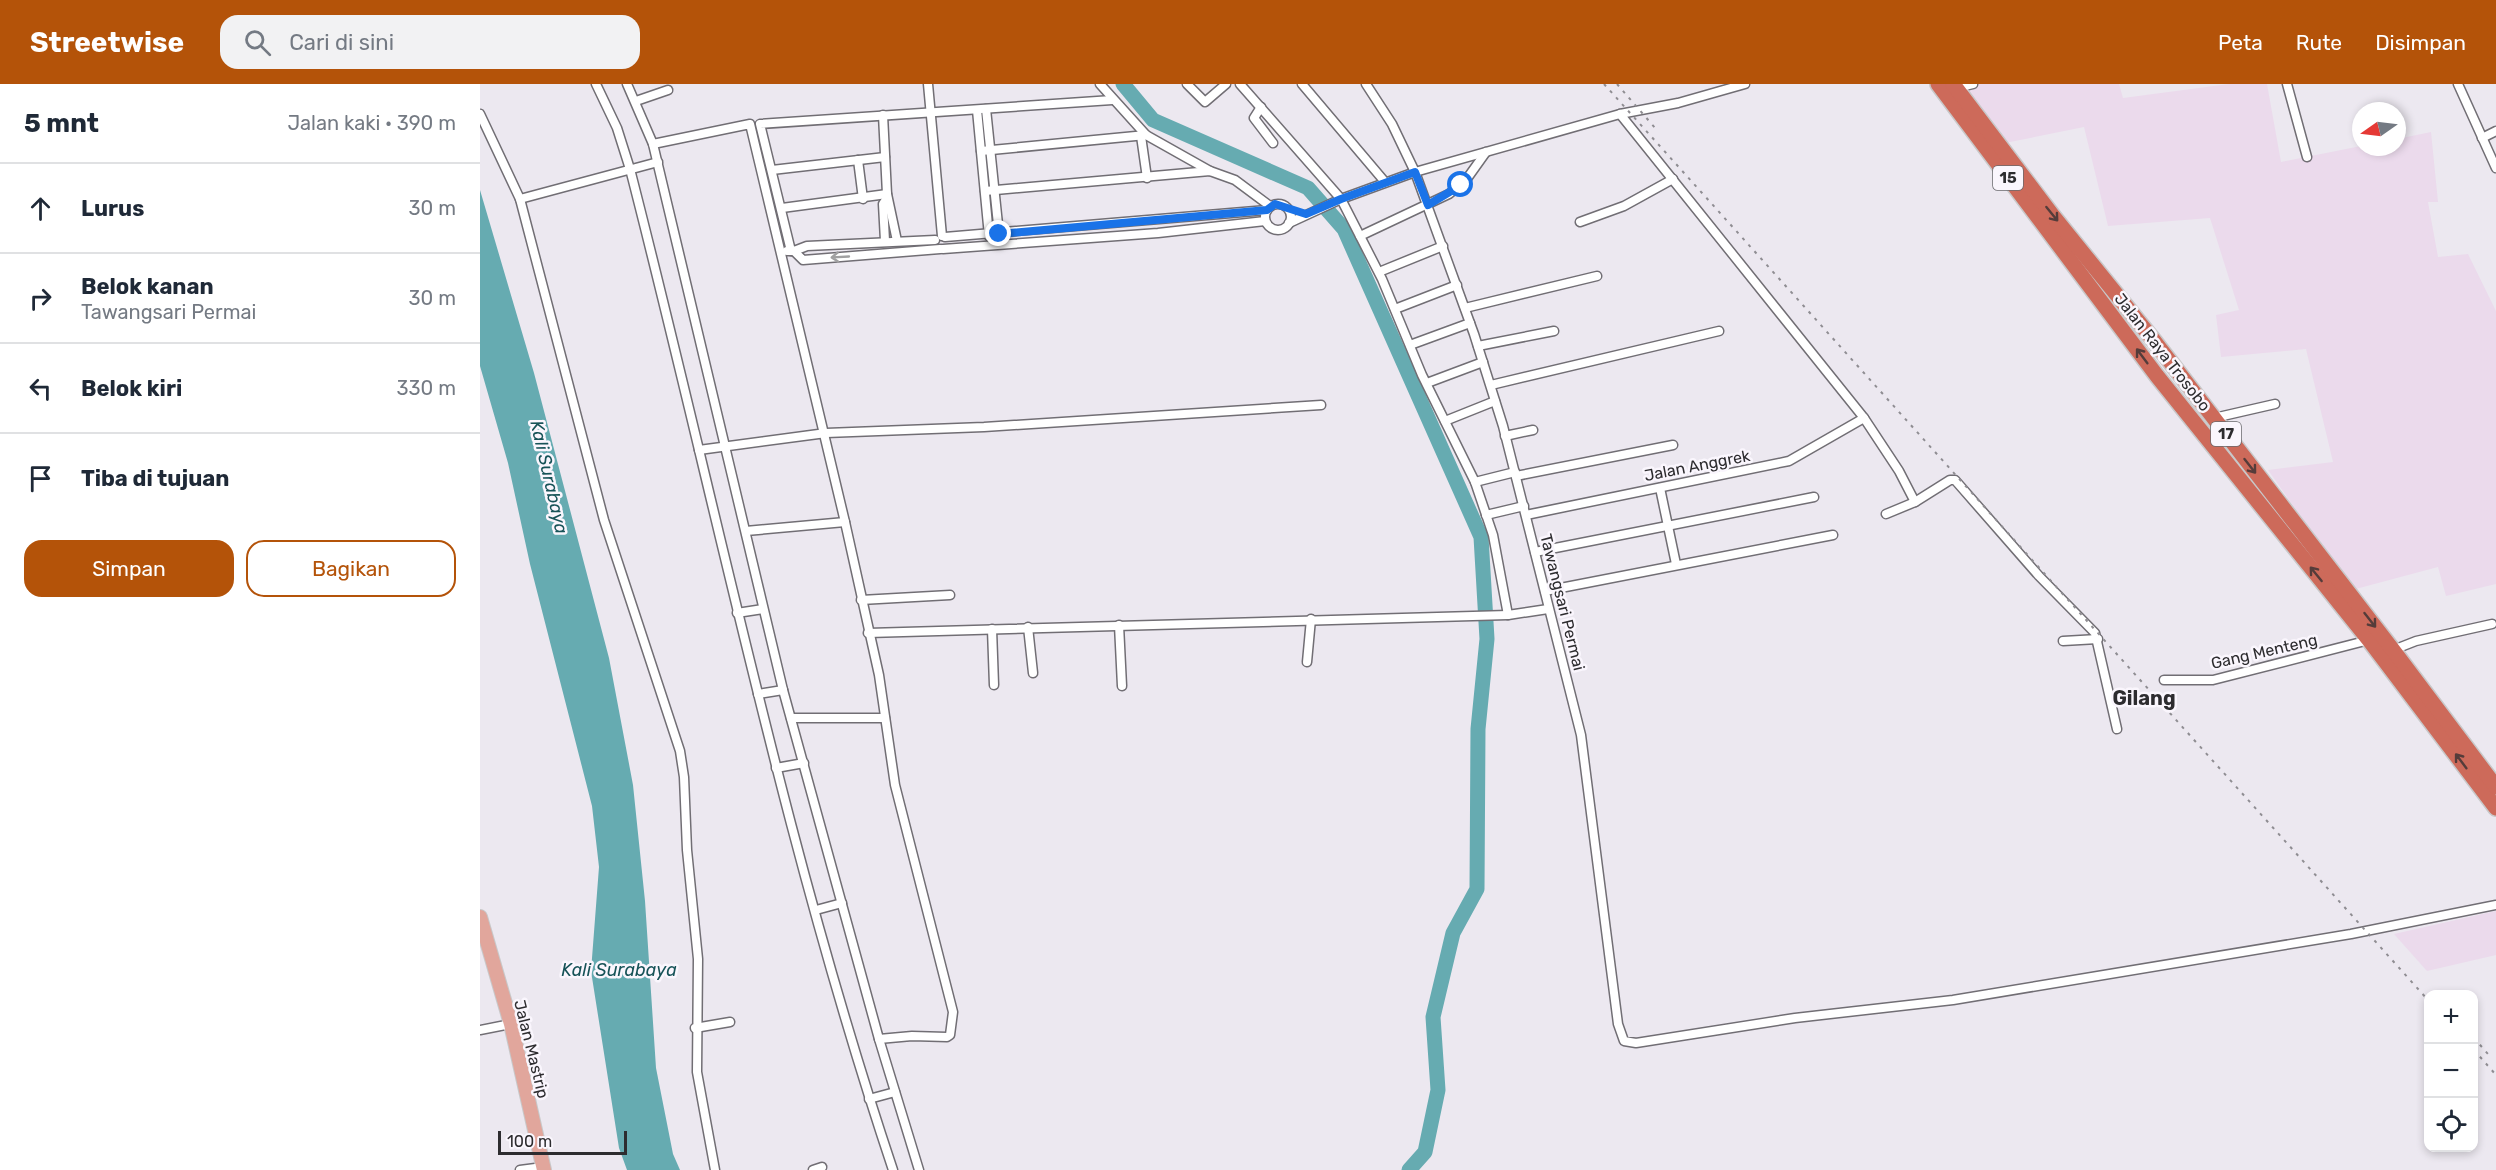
<!DOCTYPE html>
<html lang="id">
<head>
<meta charset="utf-8">
<style>
  :root { --surface:#fff; --page:#f2f2f3; --text:#1f2937; --muted:#747a83; --line:#e0e1e3; --accent:#b45309 }
  body { margin:0; font-family:Rubik,sans-serif; background:var(--page); color:var(--text) }
  .controls { position:absolute; right:18px; bottom:18px; display:grid; overflow:hidden; border-radius:12px; box-shadow:0 3px 9px #0003 }
  .controls button { width:54px; height:54px; display:grid; place-items:center; padding:0; border:0; border-bottom:2px solid var(--line); background:var(--surface); color:var(--text); font:30px sans-serif }
  .compass { position:absolute; left:1872px; top:18px; width:54px; height:54px; border-radius:50%; background:var(--surface); box-shadow:0 3px 9px #0003; rotate:256deg }
  .scale { position:absolute; left:18px; bottom:15px; width:129px; box-sizing:border-box; padding-left:6px; border:3px solid #2d2c2f; border-top:0; font-size:16px; line-height:21px; white-space:nowrap; color:#2d2c2f; -webkit-text-stroke:4px #faf6fd; paint-order:stroke }
  .stop { position:absolute; width:18px; height:18px; margin:-14px; border:4px solid #1a73e8; border-radius:50%; background:#fff }
  .stop.end { background:#1a73e8; border-color:#fff; box-shadow:0 2px 6px #0008 }
  .list { margin:0; padding:0; list-style:none }
  h2 { display:flex; justify-content:space-between; align-items:center; height:78px; margin:0; padding:0 24px; font-size:26px }
  h2 small { font-size:20px; font-weight:400; color:var(--muted) }
  .list li { display:grid; grid-template-columns:39px 1fr auto; gap:18px; align-items:center; box-sizing:border-box; height:90px; padding:0 24px; border-top:2px solid var(--line) }
  .list b { display:block; font-size:22px; white-space:nowrap }
  .list p { margin:0; font-size:20px; white-space:nowrap; color:var(--muted) }
  .list em { font-size:20px; font-style:normal; color:var(--muted) }
  .actions { display:flex; gap:12px; padding:18px 24px }
  .actions a { flex:1; padding:14px 0; border:2px solid var(--accent); border-radius:18px; text-align:center; font-size:21px; color:var(--accent) }
  .actions .main { background:var(--accent); color:#fff }
  .icon { flex:none; width:33px; height:33px; fill:none; stroke:currentColor; stroke-width:2; stroke-linecap:round; stroke-linejoin:round }
  .map { position:relative; flex:none; width:2016px; height:1086px; overflow:hidden }
  header { display:flex; align-items:center; gap:36px; box-sizing:border-box; height:84px; padding:0 30px; background:var(--accent); color:#fff }
  header strong { font-size:28px }
  nav { display:flex; gap:33px; margin-inline-start:auto; font-size:21px }
  .search { width:420px; height:54px; background:var(--page); display:flex; align-items:center; gap:15px; box-sizing:border-box; padding:0 21px; border-radius:18px; color:var(--muted); font-size:22px }
  main { display:flex }
  aside { flex:1; background:var(--surface) }
  .map>svg:first-child { display:block }
</style>
</head>
<body>
<header>
<strong>Streetwise</strong>
<div class="search"><svg class="icon" aria-label="search" viewBox="0 0 24 24"><circle cx="10" cy="10" r="6"/><path d="M15 15l6 6"/></svg>Cari di sini</div>
<nav><a>Peta</a><a>Rute</a><a>Disimpan</a></nav>
</header>
<main>
<aside>
<h2>5 mnt<small>Jalan kaki · 390 m</small></h2>
<ul class="list">
<li><svg class="icon" aria-label="ahead" viewBox="0 0 24 24"><path d="M12 20V5M6 11l6-6 6 6"/></svg><div><b>Lurus</b></div><em>30 m</em></li>
<li><svg class="icon" aria-label="right" viewBox="0 0 24 24"><path d="M7 20v-9h11M14 6l5 5-5 5"/></svg><div><b>Belok kanan</b><p>Tawangsari Permai</p></div><em>30 m</em></li>
<li><svg class="icon" aria-label="left" viewBox="0 0 24 24"><path d="M17 20v-9H6M10 6l-5 5 5 5"/></svg><div><b>Belok kiri</b></div><em>330 m</em></li>
<li><svg class="icon" aria-label="arrive" viewBox="0 0 24 24"><path d="M6 21V4h12l-3 4 3 4H6"/></svg><div><b>Tiba di tujuan</b></div></li>
</ul>
<div class="actions"><a class="main">Simpan</a><a>Bagikan</a></div>
</aside>
<div class="map">
<svg width="2016" height="1086" viewBox="0 0 2016 1086">
  <rect width="100%" height="100%" fill="#ece8f0"/>
  <g fill="#ebdaec">
    <polygon points="1482,0 1639,0 1643,14 1749,0 1787,0 1801,78 1881,62 1917,63 1917,55 1951,48 1958,118 1948,118 1958,173 1988,170 2016,227 2016,500 1966,512 1958,483 1872,506 1788,386 1853,378 1826,265 1741,273 1736,231 1759,226 1730,134 1628,142 1604,43 1525,59"/>
    <polygon points="2016,827 2016,871 1947,887 1914,850"/>
  </g>
  <polygon fill="#66abb1" points="0,106 54,289 129,574 153,701 165,817 176,984 193,1070 200,1086 147,1086 139,1064 111,887 119,783 112,722 50,480 28,379 0,282"/>
  <g fill="none" stroke-linecap="round" stroke-linejoin="round">
    <polyline stroke="#66abb1" stroke-width="15" points="643,0 673,36 828,104 864,145 1001,453 1007,555 998,645 997,805 973,849 953,933 958,1006 945,1068 929,1086"/>
    <g stroke="#716e74" stroke-width="11">
      <g id="street">
        <path d="M116 0 137 44 150 85C236 419 303 758 413 1086"/>
        <polyline points="147,0 173,60 303,606 399,955 439,1086"/>
        <polyline points="448,0 462,152"/>
        <polyline points="620,0 666,51 730,87"/>
        <polyline points="707,0 725,18 746,0"/>
        <polyline points="760,0 861,115 902,195 942,291 995,398 1013,451 1028,531 1068,525"/>
        <polyline points="822,0 905,98"/>
        <polyline points="886,0 912,40 935,88 994,250 1023,342 1101,651 1138,940 1144,957 1156,959 1315,934 1473,916 1871,850 2016,821"/>
        <polyline points="1807,0 1827,73"/>
        <polyline points="1978,0 2016,84"/>
        <polyline points="1476,4 1493,0"/>
        <polyline points="156,17 188,6"/>
        <polyline points="781,23 774,34 793,59"/>
        <polyline points="506,25 519,150"/>
        <polyline points="497,26 509,152"/>
        <polyline points="0,30 40,115 124,436 200,667 204,693 207,766 218,875 217,988 235,1086"/>
        <polyline points="1140,30 1384,334 1419,387 1435,418"/>
        <polyline points="403,31 407,110 417,157"/>
        <polyline points="661,52 667,94"/>
        <polyline points="2002,54 2016,47"/>
        <polyline points="173,60 270,40 365,438 399,591 415,701 473,928 470,951 467,953 432,952 399,955"/>
        <polyline points="501,67 666,51"/>
        <polyline points="378,76 383,115"/>
        <polyline points="292,86 405,73"/>
        <polyline points="505,107 730,87 755,96 790,122"/>
        <polyline points="40,115 178,78"/>
        <circle cx="798" cy="133" r="13"/>
        <polyline points="302,124 407,110"/>
        <polyline points="1100,138 1144,122 1193,95"/>
        <polyline points="809,139 861,115 935,88 1140,30 1198,19 1265,0"/>
        <polyline points="880,152 969,110 986,96 1006,68"/>
        <polyline points="465,153 787,126"/>
        <polyline points="405,157 403,120 407,114"/>
        <polyline points="463,165 678,149 785,137"/>
        <polyline points="307,167 314,167 327,162 455,156"/>
        <polyline points="311,167 280,40 632,16"/>
        <polyline points="314,167 323,176 460,165"/>
        <polyline points="899,188 963,162"/>
        <polyline points="985,224 1117,192"/>
        <polyline points="915,225 977,201"/>
        <polyline points="930,261 990,239"/>
        <polyline points="998,262 1074,247"/>
        <polyline points="947,299 1003,278"/>
        <polyline points="1011,301 1239,247"/>
        <polyline points="1734,334 1795,320"/>
        <polyline points="965,337 1015,317"/>
        <polyline points="1025,352 1053,346"/>
        <polyline points="219,366 346,349 504,343 841,321"/>
        <polyline points="1036,392 1193,361"/>
        <polyline points="995,398 1035,388"/>
        <polyline points="1180,404 1196,480"/>
        <polyline points="1406,430 1435,418 1470,396 1475,396 1559,492 1615,549 1637,645"/>
        <polyline points="1006,431 1044,422"/>
        <polyline points="1046,431 1309,377 1384,334"/>
        <polyline points="266,447 365,438"/>
        <polyline points="1055,468 1334,413"/>
        <polyline points="1065,507 1353,451"/>
        <polyline points="381,516 470,511"/>
        <polyline points="257,529 283,525"/>
        <polyline points="639,541 642,602"/>
        <polyline points="548,543 553,589"/>
        <polyline points="512,545 514,601"/>
        <polyline points="388,549 1028,531"/>
        <polyline points="1583,557 1618,555"/>
        <polyline points="1913,566 1936,557 2012,540"/>
        <polyline points="827,578 831,535"/>
        <polyline points="1684,596 1733,596 1889,556"/>
        <polyline points="278,610 303,606"/>
        <polyline points="311,634 405,634"/>
        <polyline points="296,684 324,679"/>
        <polyline points="336,826 362,819"/>
        <polyline points="215,944 250,938"/>
        <polyline points="0,946 31,940"/>
        <polyline points="389,1015 415,1008"/>
        <polyline points="40,1086 63,1083"/>
        <polyline points="333,1086 342,1083"/>
      </g>
    </g>
    <g stroke="#c8c8c9" stroke-width="16">
      <polyline id="primary" points="0,833 31,940 64,1086"/>
    </g>
    <g stroke="#c8c8c9" stroke-width="18">
      <g id="highway">
        <polyline points="1458,0 1677,292 1889,556 2016,724"/>
        <polyline points="1473,0 1573,132 1675,258 1913,566 2016,703"/>
      </g>
    </g>
    <use href="#street" stroke="#fff" stroke-width="8"/>
    <use href="#primary" stroke="#e1a69c" stroke-width="14"/>
    <use href="#highway" stroke="#cd6a5a" stroke-width="15"/>
    <g stroke="#8f8d92" stroke-width="2" stroke-dasharray="3 6" stroke-linecap="butt">
      <polyline points="1124,0 1948,916"/>
      <polyline points="1137,0 1176,45"/>
      <polyline points="1994,954 2008,970"/>
      <polyline points="1994,966 2016,991"/>
    </g>
  </g>
  <defs><path id="oneway-shaft" d="M-6 0H5M1.5-3L5.5 0L1.5 3" fill="none" stroke-width="1.6" stroke-linecap="round" stroke-linejoin="round" transform="scale(1.5)"/></defs>
  <g stroke="#553c3a">
    <use href="#oneway-shaft" transform="translate(1572 130) rotate(51)"/>
    <use href="#oneway-shaft" transform="translate(1662 272) rotate(-127)"/>
    <use href="#oneway-shaft" transform="translate(1770 382) rotate(52)"/>
    <use href="#oneway-shaft" transform="translate(1836 490) rotate(-129)"/>
    <use href="#oneway-shaft" transform="translate(1890 536) rotate(52)"/>
    <use href="#oneway-shaft" transform="translate(1981 677) rotate(-127)"/>
  </g>
  <use stroke="#a0a0a1" href="#oneway-shaft" transform="translate(360 173) rotate(177)"/>
  <g fill="none" stroke-linecap="round" stroke-linejoin="round">
    <polyline stroke="#1a73e8" stroke-width="8" points="519,150 787,126 795,120 826,130 861,115 935,88 948,121 981,101"/>
  </g>
  <g text-anchor="middle" stroke-width="5" stroke-linejoin="round" paint-order="stroke">
    <g fill="#faf6fd" stroke="#6a696d" stroke-width="1.5">
      <rect x="1513" y="82" width="30" height="24" rx="4.5"/>
      <rect x="1731" y="338" width="30" height="24" rx="4.5"/>
    </g>
    <g font-size="15" font-weight="bold" fill="#2d2c2f">
      <text x="1528" y="99">15</text>
      <text x="1746" y="355">17</text>
    </g>
    <g font-size="16" fill="#2d2c2f" stroke="#faf6fd">
      <text transform="translate(1683 268) rotate(52)" y="6">Jalan Raya Trosobo</text>
      <text transform="translate(1217 381) rotate(-11)" y="6">Jalan Anggrek</text>
      <text transform="translate(1083 518) rotate(76)" y="6">Tawangsari Permai</text>
      <text transform="translate(1784 567) rotate(-13)" y="6">Gang Menteng</text>
      <text transform="translate(52 965) rotate(76)" y="6">Jalan Mastrip</text>
    </g>
    <g font-size="18" font-style="italic" fill="#175358" stroke="#faf6fd">
      <text transform="translate(69 393) rotate(77)" y="6">Kali Surabaya</text>
      <text x="139" y="892">Kali Surabaya</text>
    </g>
    <g font-size="20" font-weight="bold" fill="#2d2c2f" stroke="#faf6fd">
      <text x="1664" y="621">Gilang</text>
    </g>
  </g>
</svg>
<div class="controls">
<button>+</button>
<button>−</button>
<button><svg class="icon" aria-label="locate" viewBox="0 0 24 24"><circle cx="12" cy="12" r="6"/><path d="M12 2v4M12 18v4M2 12h4M18 12h4"/></svg></button>
</div>
<svg class="compass" viewBox="-18 -18 36 36"><path d="M0-13l5 13h-10z" fill="#e53935"/><path d="M0 13l5-13h-10z" fill="#747a83"/></svg>
<div class="scale">100 m</div>
<div class="stop" style="left:981px;top:101px"></div>
<div class="stop end" style="left:519px;top:150px"></div>
</div>
</main>
</body>
</html>
